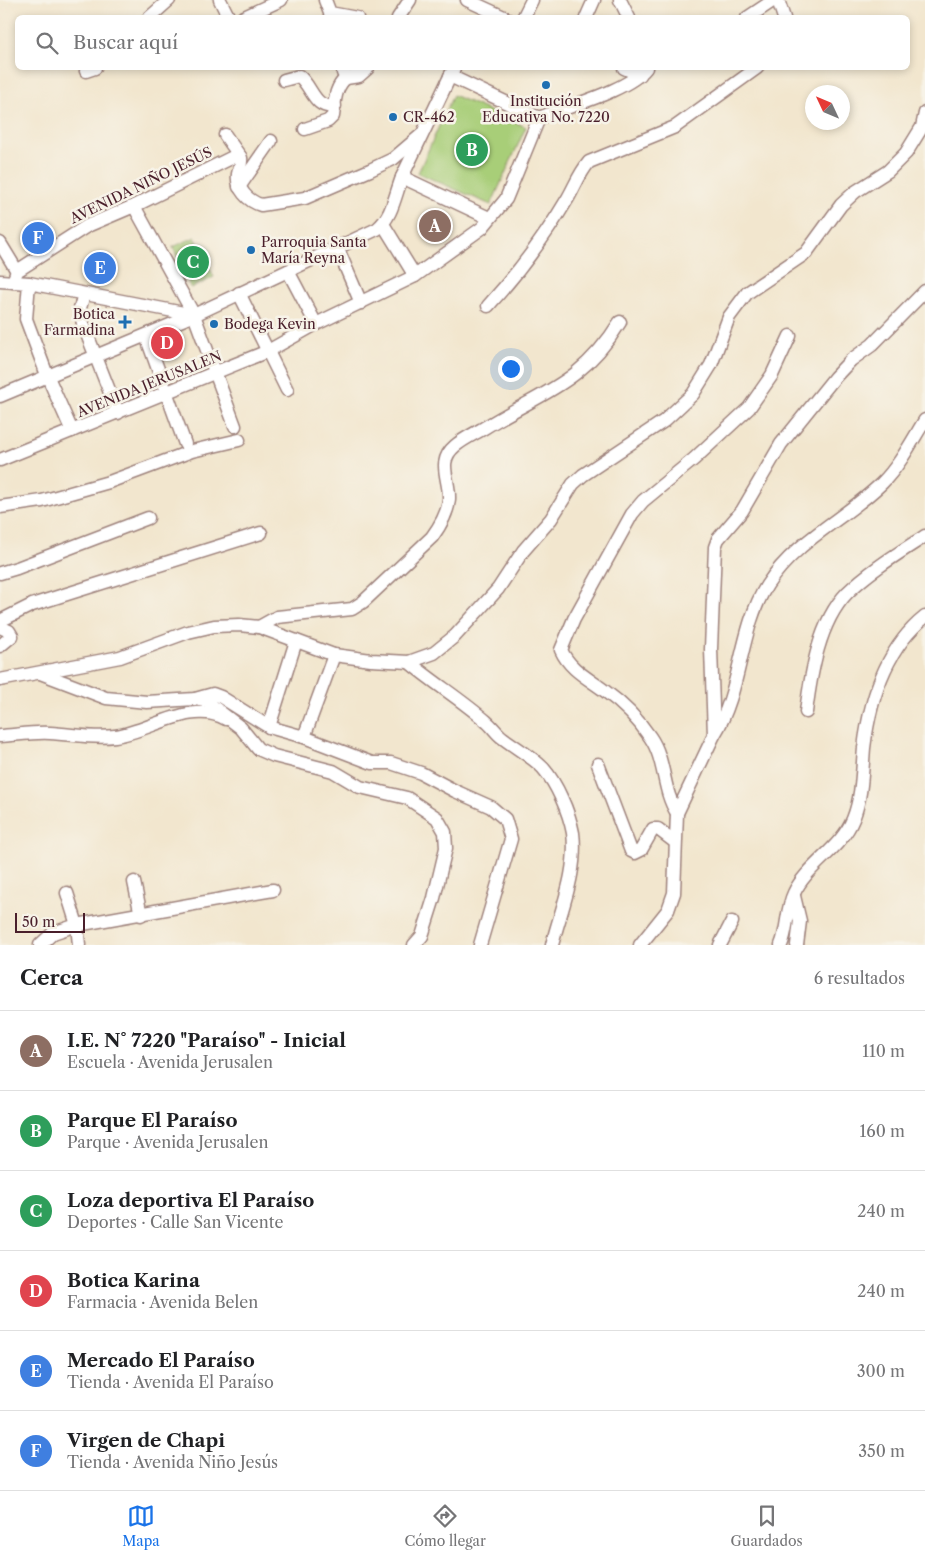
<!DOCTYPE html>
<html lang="es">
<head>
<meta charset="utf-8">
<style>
  :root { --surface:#fff; --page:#f6f6f6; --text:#202124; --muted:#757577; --line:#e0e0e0; --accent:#1a73e8 }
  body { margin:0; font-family:"Libre Caslon Text",serif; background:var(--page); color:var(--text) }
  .compass { position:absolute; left:805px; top:85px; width:45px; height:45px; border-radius:50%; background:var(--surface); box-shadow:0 2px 8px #0003; rotate:314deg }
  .scale { position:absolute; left:15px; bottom:12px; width:70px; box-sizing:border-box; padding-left:5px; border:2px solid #4a1f2b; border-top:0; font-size:14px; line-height:18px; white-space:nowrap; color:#4a1f2b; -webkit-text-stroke:4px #f7f3e8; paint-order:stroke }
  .you { position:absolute; left:510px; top:368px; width:18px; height:18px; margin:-12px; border:4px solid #fff; border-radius:50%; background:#1a73e8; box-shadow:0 0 0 8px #1a73e833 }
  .badge { display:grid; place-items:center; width:32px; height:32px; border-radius:50%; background:var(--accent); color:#fff; font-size:16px; font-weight:700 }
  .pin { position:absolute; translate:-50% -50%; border:2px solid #fff; box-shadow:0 1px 5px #0006 }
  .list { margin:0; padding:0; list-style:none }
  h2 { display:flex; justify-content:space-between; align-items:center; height:65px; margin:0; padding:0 20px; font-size:21px }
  h2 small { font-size:16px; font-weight:400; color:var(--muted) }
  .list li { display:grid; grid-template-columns:32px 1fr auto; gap:15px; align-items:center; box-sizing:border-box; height:80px; padding:0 20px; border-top:1px solid var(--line) }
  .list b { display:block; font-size:19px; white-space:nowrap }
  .list p { margin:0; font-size:16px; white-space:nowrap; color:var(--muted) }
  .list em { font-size:16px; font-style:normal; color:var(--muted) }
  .icon { flex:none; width:28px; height:28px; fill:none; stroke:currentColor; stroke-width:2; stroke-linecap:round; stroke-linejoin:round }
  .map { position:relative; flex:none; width:925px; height:945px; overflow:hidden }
  .search { position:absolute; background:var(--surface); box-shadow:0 2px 8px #0003; left:15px; right:15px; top:15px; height:55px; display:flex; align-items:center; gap:12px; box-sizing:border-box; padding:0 18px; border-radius:8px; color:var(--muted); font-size:19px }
  .sheet { height:545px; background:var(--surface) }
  nav { display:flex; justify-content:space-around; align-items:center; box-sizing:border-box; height:70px; border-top:1px solid var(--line); background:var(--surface); font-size:14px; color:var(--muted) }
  nav a { display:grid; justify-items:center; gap:2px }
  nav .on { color:var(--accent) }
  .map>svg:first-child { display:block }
</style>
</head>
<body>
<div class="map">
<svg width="925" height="945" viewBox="0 0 925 945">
  <rect width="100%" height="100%" fill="#f7f3e8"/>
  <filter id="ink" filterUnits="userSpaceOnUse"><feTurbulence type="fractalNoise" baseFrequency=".02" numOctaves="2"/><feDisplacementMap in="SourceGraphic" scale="10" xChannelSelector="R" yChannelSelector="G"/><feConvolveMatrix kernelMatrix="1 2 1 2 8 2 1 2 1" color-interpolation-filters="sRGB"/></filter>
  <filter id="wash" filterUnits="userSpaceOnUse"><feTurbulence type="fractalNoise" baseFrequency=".0096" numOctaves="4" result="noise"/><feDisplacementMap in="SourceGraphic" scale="20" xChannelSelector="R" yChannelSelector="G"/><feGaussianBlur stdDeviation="1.12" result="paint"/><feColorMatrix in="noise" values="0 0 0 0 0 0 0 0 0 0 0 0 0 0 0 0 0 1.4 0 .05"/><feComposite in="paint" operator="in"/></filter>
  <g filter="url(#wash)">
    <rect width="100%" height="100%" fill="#f2e6ce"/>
    <g fill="#a8ce78" stroke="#797652">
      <polygon points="453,95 526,127 491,205 418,173"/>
      <polygon points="195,237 214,277 191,288 173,247"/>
    </g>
  </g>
  <g filter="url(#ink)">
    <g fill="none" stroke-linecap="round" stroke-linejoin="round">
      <g stroke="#9e827c" stroke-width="15">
        <g id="minor">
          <polyline points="220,0 229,18"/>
          <polyline points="325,0 330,13 357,18"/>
          <polyline points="467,0 506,18"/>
          <polyline points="620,0 629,18"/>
          <polyline points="778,0 784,18"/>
          <polyline points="149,18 169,0"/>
          <polyline points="242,18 281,0"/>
          <polyline points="398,18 410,0"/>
          <polyline points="523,18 532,0"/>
          <polyline points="586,18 594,0"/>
          <polyline points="747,18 774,0"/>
          <polyline points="344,68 343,73 346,78 359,76 368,68"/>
          <polyline points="624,68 640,75"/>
          <polyline points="86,71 95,68"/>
          <polyline points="450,76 539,118"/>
          <path d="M284 80 299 76C312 86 314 110 335 106"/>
          <path d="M305 129 328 121 333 116C335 103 334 88 346 78"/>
          <path d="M225 135 241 158C242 164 239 169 238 174 236 189 248 201 261 205L305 198 370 170 393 159 420 136"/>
          <polyline points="402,177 489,218"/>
          <polyline points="239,187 271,141"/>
          <polyline points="134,206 194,315 235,426"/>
          <polyline points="383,224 415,276"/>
          <polyline points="0,243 17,271"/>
          <polyline points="337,247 361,303"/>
          <polyline points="288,271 316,324"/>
          <path d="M0 281 29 283 194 315 377 229C393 216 395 194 403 175 420 139 437 103 454 68"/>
          <polyline points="13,282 17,271 87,226 134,206 235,156 240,156"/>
          <polyline points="29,283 26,319 47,375 72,431"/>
          <polyline points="239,293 287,390"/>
          <polyline points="84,294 80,308 83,324 118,413"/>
          <path d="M488 306C518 273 545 237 568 198 575 186 579 174 589 162L675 127 757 68"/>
          <polyline points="146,336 185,444"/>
          <polyline points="0,396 194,315"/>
          <path d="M0 460 268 351 316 324 415 276 482 228 506 199 539 118C568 106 628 91 646 68"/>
          <polyline points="0,507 42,501 109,482 192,451 239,440"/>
          <polyline points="0,573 17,568 148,518"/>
          <polyline points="0,621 32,605 261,533"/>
          <polyline points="0,627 9,631 12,636 0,646"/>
          <path d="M259 627 277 617 352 609 363 602 432 537C440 526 448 513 449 499 450 479 436 462 455 446 463 439 474 434 484 428 542 392 582 384 620 322"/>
          <path d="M409 662C434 683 462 700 487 722 493 727 497 734 503 738 516 748 531 756 543 768 557 784 569 812 573 833 578 871 561 909 552 945"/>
          <polyline points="40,673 106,698 147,702 195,699 213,694 221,697 269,727 304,737 372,763 391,763 421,773 455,791 491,807 505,819 511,839 480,945"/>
          <polyline points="0,680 120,657 188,632 214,626 239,625 259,627 334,655 371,660 409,662 434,653 455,636 498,589 523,551 551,519 573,484 583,475 664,421 693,394 711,365 729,317 747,293 806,253 841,205 855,192 888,171 906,153 922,127 925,113"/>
          <polyline points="195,699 206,701 241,728 258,749 274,756 333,771 360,787 407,798 437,818 445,832 446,848 434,898 422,936 414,945"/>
          <path d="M806 712C811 673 819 622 847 593 869 571 899 553 925 536"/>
          <polyline points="269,727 296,641"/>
          <path d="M714 735C742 691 739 629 767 585 796 540 845 519 882 483 900 465 912 441 925 420"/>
          <path d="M0 736C16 735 34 732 50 733 72 734 92 739 115 736 149 732 192 699 226 719"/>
          <polyline points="304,737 334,655"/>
          <polyline points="598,764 631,851 635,853 641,850 653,829 658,829 675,842"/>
          <path d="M677 813C662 790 666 760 650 737 638 719 623 704 605 691 588 678 570 670 561 650L574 619 632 514 643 501 694 459 749 408 772 375 790 336"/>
          <polyline points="134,882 141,915"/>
          <polyline points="67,893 77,925 79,945"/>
          <polyline points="794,896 800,921 797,945"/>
          <polyline points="40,945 53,933 77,925 273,890"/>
          <polyline points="640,945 668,910 674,893 677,813 714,735 711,649 715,547 718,539 742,511 781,444 835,377 851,360 872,345 925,291"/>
          <polyline points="720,945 732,922"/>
          <path d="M781 945C788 929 786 909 794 893 807 865 841 849 853 819 862 797 862 772 864 748 870 699 885 649 925 617"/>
        </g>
      </g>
      <use href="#minor" stroke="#fff" stroke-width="12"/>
    </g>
  </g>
  <g fill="#1f6fb2" stroke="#f7f3e8" stroke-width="2">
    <circle cx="546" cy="85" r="5"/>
    <circle cx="393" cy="117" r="5"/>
    <circle cx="251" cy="250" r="5"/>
    <path d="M122.5 314.5h5v5h5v5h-5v5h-5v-5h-5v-5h5z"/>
    <circle cx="214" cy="324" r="5"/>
  </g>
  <g text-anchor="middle" stroke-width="5" stroke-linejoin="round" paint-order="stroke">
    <g font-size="14" fill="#4a1f2b" stroke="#f7f3e8" text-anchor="start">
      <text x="546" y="106" text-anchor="middle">Institución<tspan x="546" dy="16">Educativa No. 7220</tspan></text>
      <text x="403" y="122">CR-462</text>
      <text x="261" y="247">Parroquia Santa<tspan x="261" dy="16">María Reyna</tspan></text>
      <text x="115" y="319" text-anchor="end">Botica<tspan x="115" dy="16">Farmadina</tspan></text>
      <text x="224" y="329">Bodega Kevin</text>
    </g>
    <g font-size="14" fill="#4a1f2b" stroke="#f7f3e8">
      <text transform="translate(141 185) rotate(-26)" y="5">AVENIDA NIÑO JESÚS</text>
      <text transform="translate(149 384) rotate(-22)" y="5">AVENIDA JERUSALEN</text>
    </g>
  </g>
</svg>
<svg class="compass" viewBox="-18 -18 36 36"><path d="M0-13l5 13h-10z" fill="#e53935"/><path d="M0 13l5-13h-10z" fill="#757577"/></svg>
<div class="scale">50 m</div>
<div class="you"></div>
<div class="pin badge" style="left:435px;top:226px;background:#8d6e63">A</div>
<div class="pin badge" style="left:472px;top:150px;background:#2e9e5b">B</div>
<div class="pin badge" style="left:193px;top:262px;background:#2e9e5b">C</div>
<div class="pin badge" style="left:167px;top:343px;background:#e0444e">D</div>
<div class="pin badge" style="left:100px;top:268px;background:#3f7fe0">E</div>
<div class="pin badge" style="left:38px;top:238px;background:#3f7fe0">F</div>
<div class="search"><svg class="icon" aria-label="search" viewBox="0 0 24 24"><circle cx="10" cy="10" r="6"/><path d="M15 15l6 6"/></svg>Buscar aquí</div>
</div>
<section class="sheet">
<h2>Cerca<small>6 resultados</small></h2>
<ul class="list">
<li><span class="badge" style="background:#8d6e63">A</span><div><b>I.E. N° 7220 &quot;Paraíso&quot; - Inicial</b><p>Escuela · Avenida Jerusalen</p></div><em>110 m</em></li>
<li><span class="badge" style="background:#2e9e5b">B</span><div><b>Parque El Paraíso</b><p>Parque · Avenida Jerusalen</p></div><em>160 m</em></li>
<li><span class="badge" style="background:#2e9e5b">C</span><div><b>Loza deportiva El Paraíso</b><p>Deportes · Calle San Vicente</p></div><em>240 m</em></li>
<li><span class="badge" style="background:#e0444e">D</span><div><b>Botica Karina</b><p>Farmacia · Avenida Belen</p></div><em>240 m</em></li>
<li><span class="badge" style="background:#3f7fe0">E</span><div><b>Mercado El Paraíso</b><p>Tienda · Avenida El Paraíso</p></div><em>300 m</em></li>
<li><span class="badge" style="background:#3f7fe0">F</span><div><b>Virgen de Chapi</b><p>Tienda · Avenida Niño Jesús</p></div><em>350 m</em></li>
</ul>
</section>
<nav>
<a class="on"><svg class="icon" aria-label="map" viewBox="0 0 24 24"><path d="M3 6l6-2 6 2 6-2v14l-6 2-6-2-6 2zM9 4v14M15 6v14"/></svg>Mapa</a>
<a><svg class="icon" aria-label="directions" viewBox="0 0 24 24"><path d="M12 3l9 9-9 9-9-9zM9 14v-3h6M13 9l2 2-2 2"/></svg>Cómo llegar</a>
<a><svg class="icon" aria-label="saved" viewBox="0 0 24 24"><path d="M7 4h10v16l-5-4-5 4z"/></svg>Guardados</a>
</nav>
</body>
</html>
